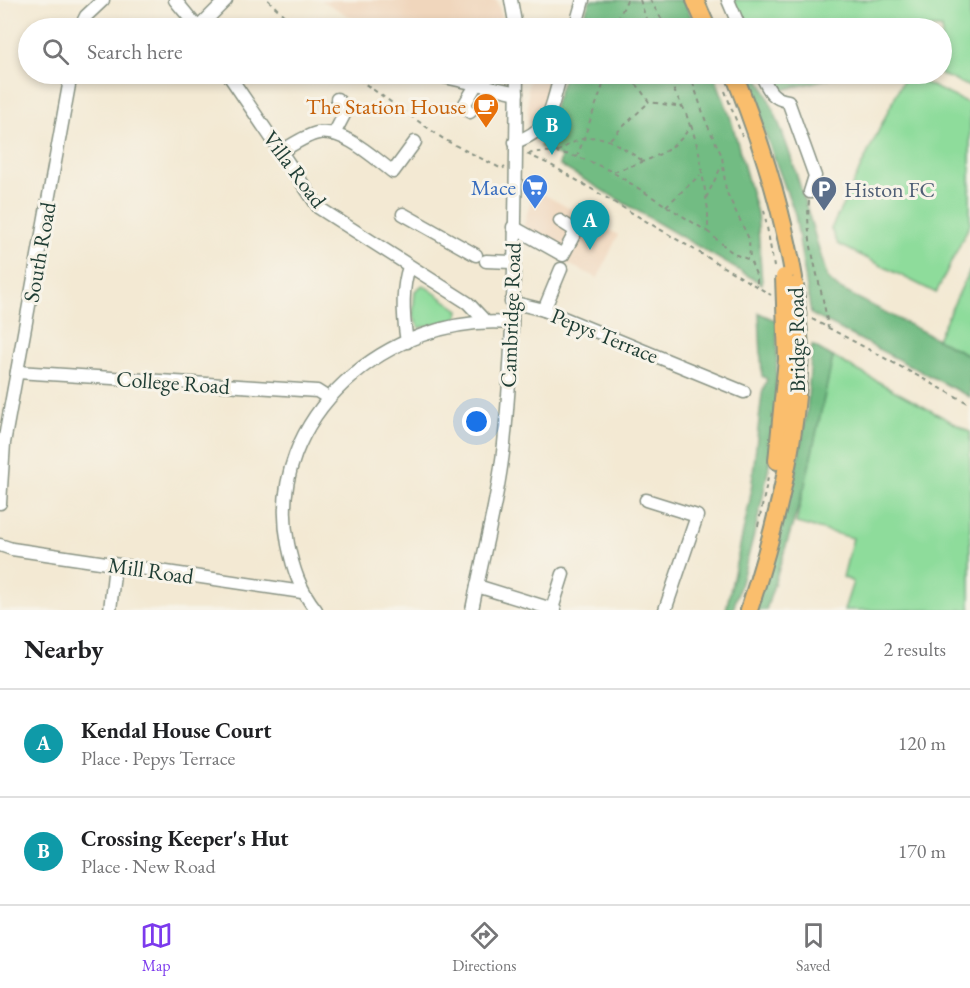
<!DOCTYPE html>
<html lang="en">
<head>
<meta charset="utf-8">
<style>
  :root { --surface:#fff; --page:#f2f2f2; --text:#202124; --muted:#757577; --line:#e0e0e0; --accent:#7c3aed }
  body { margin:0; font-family:"EB Garamond",serif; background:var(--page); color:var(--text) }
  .you { position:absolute; left:477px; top:422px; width:21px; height:21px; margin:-15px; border:4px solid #fff; border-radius:50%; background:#1a73e8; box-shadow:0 0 0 9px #1a73e833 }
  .badge { display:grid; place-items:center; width:39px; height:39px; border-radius:50%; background:var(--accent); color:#fff; font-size:20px; font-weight:700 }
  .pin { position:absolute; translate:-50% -50px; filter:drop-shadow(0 2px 3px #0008) }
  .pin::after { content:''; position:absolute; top:32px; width:21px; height:18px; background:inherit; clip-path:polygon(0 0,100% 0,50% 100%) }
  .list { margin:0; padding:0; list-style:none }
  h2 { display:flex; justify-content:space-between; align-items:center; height:78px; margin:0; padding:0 24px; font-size:26px }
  h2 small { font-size:20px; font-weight:400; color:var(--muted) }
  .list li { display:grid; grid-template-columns:39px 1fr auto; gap:18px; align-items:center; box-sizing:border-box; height:108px; padding:0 24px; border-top:2px solid var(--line) }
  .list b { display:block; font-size:22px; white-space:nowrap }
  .list p { margin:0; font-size:20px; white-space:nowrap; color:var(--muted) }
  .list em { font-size:20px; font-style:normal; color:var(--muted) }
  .icon { flex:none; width:33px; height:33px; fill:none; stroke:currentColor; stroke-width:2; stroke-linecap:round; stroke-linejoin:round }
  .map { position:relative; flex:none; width:970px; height:610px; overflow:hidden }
  .search { position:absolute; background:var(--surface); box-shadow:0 3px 9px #0003; left:18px; right:18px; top:18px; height:66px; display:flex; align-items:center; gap:15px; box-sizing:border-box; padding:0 21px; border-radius:33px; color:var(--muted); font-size:22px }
  .sheet { height:294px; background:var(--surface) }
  nav { display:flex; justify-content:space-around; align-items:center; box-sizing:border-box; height:84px; border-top:2px solid var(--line); background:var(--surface); font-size:16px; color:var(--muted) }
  nav a { display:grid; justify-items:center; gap:3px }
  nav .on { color:var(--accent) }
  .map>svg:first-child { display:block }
</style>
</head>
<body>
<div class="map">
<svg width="970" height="610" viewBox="0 0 970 610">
  <rect width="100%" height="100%" fill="#f7f3e8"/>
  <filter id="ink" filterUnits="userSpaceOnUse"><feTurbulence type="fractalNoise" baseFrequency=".0167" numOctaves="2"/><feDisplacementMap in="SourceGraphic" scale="12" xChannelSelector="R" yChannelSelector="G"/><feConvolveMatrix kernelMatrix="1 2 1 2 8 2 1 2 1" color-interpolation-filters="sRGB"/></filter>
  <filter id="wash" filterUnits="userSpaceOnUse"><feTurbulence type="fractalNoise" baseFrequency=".008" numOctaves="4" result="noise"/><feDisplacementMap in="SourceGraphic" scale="24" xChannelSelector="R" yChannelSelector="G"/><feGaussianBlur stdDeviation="1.35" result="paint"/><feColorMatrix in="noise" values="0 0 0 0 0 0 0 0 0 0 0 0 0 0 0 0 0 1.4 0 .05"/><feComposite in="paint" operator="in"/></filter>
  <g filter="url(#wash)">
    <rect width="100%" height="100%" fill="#f3e9d3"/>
    <g fill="#f0d6bc">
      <polygon points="321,0 497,0 505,28 370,28"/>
      <polygon points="528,74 553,74 534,124 528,124"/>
      <polygon points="534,189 618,235 598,278 555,258 558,254 522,231"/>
    </g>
    <g fill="#8edc9b" stroke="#568c68" stroke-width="1.5">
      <polygon points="731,0 970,0 970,87 940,74 942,28 744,28"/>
      <polygon points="764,74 847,74 773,92"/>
      <polygon points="906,74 970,104 970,224 936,293 838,244 831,229"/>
      <polygon points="970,270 970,356 937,339"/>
      <polygon points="423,285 459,310 457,319 419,328 413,316 415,291"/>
      <polygon points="833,357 970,432 970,610 844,610 853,582 843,577 853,538 796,523"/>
    </g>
    <g fill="#72bc83" stroke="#487c5c" stroke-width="1.5">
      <polygon points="590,0 684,0 696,28 580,28"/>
      <polygon points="565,74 714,74 730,116 757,213 762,284 559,165 561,157 540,147"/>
      <path d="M743 74H757C790 139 806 209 828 279L838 288 970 356V397L811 314 795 214Z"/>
      <path d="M759 313 777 321C777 358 777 394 774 431 767 491 750 552 733 610H726L750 500 762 394 767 379 762 376Z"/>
      <polygon points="812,345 833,357 805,485 766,610 755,610 794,479 807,410"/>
    </g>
  </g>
  <g filter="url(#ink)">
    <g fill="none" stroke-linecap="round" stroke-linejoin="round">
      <g stroke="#899384" stroke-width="15">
        <g id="minor">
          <polyline points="175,0 198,28"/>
          <polyline points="511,0 516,28"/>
          <polyline points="728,0 740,28"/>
          <polyline points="80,28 86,16 103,0"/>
          <polyline points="198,28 226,0"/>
          <polyline points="575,28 583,0"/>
          <polyline points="228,74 319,208 468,303 484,320"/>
          <polyline points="431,74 517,93"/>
          <path d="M761 74C768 88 771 99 788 101L815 176 810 192"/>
          <polyline points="470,112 463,107 476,85"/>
          <polyline points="334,134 347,109 337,99"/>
          <path d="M515 142C553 129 550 108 561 74"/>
          <path d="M280 152C291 146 306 135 318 133 344 129 373 157 393 172L415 142"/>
          <polyline points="403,214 476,255"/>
          <polyline points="513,227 563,255 576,231 560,221"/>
          <polyline points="486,261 512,262"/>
          <polyline points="511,302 544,310 744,392"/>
          <polyline points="544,310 561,269"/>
          <path d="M407 342C403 317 401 290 409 267"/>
          <polyline points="17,372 317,391 328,398"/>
          <polyline points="646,500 697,516 665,610"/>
          <polyline points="0,503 4,443 71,74"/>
          <polyline points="0,545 12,549 302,592"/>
          <polyline points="477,586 555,610"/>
          <polyline points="552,609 563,574"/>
          <polyline points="110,610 115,565"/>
          <path d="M316 610C300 590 293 569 288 544 263 417 391 312 511 323"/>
          <path d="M472 610C483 554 498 500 504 444 516 321 515 196 517 74"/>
        </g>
      </g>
      <g stroke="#899384" stroke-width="20">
        <g id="major">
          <polyline points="695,0 707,28"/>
          <path d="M734 74C761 141 782 207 794 278"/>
          <polyline points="777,461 787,359"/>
          <path d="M749 610C777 524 798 437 800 347"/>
        </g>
      </g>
      <g stroke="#899384" stroke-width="2" stroke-dasharray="4.5 4.5" stroke-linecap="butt">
        <polyline points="268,0 297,28"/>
        <polyline points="640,0 649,28"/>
        <polyline points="650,0 667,28"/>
        <polyline points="614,28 627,0"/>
        <polyline points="628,28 647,22 665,25"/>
        <polyline points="351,74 445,140 502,169 505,167"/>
        <polyline points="621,74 638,86 649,102 683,107"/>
        <polyline points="665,74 685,111"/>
        <polyline points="690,74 706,122 722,156 726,191 749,239 750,260"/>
        <polyline points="718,74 721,80"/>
        <polyline points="725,91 742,136"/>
        <polyline points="691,125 699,152 708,210 708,232 734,254 750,260 757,277 757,287"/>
        <polyline points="610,139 649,102"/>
        <path d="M557 152C596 126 608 138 643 161"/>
        <polyline points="527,154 551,165 771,295"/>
        <path d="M528 154C558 146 587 160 613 172 641 162 676 154 690 126L685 110"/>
        <polyline points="577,157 607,74"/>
        <polyline points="614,173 708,232"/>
        <polyline points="706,198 722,165"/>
        <path d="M809 201C804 244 823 286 828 328"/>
        <polyline points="666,206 700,175"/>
        <polyline points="764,210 774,267"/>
        <polyline points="812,319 970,404"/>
        <polyline points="758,526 769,473"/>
      </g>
      <use href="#minor" stroke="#fff" stroke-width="12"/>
      <use href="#major" stroke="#fabe6d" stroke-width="16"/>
      <g stroke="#899384" stroke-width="20" stroke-linecap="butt">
        <g id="major-bridge">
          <polyline points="784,277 787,359"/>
          <polyline points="795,285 800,347"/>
        </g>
      </g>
      <use href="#major-bridge" stroke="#fabe6d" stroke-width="16"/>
    </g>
  </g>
  <defs>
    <g id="cafe-pin" transform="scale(1.35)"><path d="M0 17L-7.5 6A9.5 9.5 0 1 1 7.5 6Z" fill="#e8710a" stroke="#f7f3e8"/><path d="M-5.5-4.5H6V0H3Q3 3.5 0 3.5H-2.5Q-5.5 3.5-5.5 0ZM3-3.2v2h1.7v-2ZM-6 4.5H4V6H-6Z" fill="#fff"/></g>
    <g id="supermarket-pin" transform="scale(1.35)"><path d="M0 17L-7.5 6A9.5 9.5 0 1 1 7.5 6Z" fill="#3f7fe0" stroke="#f7f3e8"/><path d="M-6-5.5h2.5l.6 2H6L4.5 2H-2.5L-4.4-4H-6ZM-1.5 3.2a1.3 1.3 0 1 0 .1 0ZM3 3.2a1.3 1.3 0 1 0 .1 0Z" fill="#fff"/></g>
    <g id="parking-pin" transform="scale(1.35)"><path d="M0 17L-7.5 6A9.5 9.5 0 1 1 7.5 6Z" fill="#5c6f8a" stroke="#f7f3e8"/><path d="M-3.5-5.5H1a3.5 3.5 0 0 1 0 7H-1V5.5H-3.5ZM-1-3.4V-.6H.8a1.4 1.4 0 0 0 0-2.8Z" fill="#fff"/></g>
  </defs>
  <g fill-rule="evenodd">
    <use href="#cafe-pin" x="486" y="106"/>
    <use href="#supermarket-pin" x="535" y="187"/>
    <use href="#parking-pin" x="824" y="189"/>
  </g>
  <g text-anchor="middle" stroke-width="6" stroke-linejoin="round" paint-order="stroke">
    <g font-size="22" fill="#c56008" stroke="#f7f3e8" text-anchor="end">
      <text x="466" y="114">The Station House</text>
    </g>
    <g font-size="22" fill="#1f3d34" stroke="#f7f3e8">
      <text transform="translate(295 169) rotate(53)" y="8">Villa Road</text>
      <text transform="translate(39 252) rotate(-80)" y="8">South Road</text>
      <text transform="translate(510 315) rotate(-88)" y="8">Cambridge Road</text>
      <text transform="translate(605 335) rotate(22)" y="8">Pepys Terrace</text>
      <text transform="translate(796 340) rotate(-91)" y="8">Bridge Road</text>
      <text transform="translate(173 382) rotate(4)" y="8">College Road</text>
      <text transform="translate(151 570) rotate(8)" y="8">Mill Road</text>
    </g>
    <g font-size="22" fill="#366cbe" stroke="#f7f3e8" text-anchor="end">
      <text x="516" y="195">Mace</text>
    </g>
    <g font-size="22" fill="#4e5e75" stroke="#f7f3e8" text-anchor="start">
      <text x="844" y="197">Histon FC</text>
    </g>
  </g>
</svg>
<div class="you"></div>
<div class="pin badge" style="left:590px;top:250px;background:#0f9aa8">A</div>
<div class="pin badge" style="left:552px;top:155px;background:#0f9aa8">B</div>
<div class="search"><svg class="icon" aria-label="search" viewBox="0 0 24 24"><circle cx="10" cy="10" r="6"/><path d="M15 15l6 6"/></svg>Search here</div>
</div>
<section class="sheet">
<h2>Nearby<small>2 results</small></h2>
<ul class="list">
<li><span class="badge" style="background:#0f9aa8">A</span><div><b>Kendal House Court</b><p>Place · Pepys Terrace</p></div><em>120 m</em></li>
<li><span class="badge" style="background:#0f9aa8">B</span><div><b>Crossing Keeper's Hut</b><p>Place · New Road</p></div><em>170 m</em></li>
</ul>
</section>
<nav>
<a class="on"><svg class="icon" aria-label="map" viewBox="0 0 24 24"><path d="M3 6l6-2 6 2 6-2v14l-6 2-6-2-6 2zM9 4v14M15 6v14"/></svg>Map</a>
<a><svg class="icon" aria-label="directions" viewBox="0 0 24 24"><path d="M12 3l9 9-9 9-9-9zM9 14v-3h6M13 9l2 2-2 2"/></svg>Directions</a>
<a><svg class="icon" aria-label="saved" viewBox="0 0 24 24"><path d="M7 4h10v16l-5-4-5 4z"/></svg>Saved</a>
</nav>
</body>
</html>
